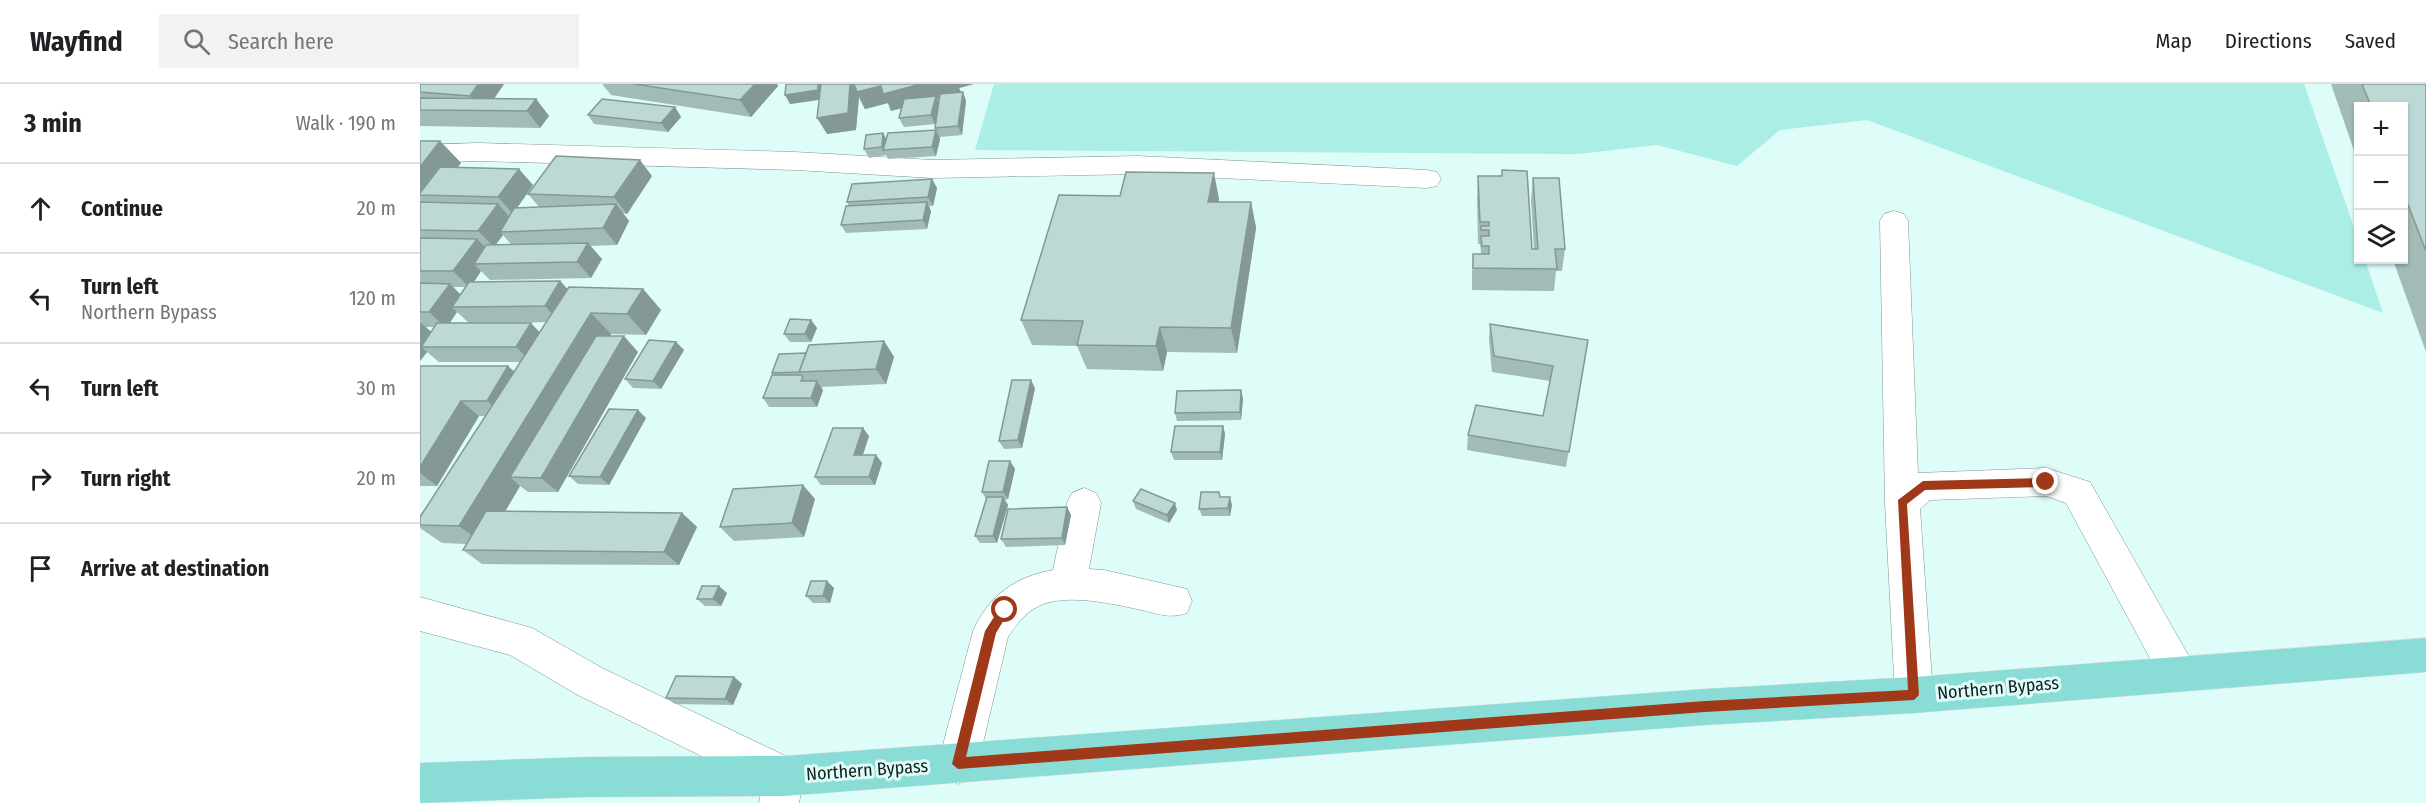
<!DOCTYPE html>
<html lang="en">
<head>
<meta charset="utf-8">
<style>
  :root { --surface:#fff; --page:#f2f2f2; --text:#202124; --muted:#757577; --line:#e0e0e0 }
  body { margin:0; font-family:"Fira Sans Condensed",sans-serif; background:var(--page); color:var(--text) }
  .controls { position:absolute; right:18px; top:18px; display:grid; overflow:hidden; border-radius:0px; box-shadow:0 2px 4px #0004 }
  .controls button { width:54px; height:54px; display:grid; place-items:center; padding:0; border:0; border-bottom:2px solid var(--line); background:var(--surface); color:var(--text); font:30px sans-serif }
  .stop { position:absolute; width:18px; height:18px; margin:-14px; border:4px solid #a0391a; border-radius:50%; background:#fff }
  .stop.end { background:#a0391a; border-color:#fff; box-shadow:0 2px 6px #0008 }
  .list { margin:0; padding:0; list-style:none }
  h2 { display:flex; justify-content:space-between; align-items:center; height:78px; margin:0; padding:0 24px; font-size:26px }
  h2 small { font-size:20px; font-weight:400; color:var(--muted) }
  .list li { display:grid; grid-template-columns:39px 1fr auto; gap:18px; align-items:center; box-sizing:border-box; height:90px; padding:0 24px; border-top:2px solid var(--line) }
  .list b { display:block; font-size:22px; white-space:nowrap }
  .list p { margin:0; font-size:20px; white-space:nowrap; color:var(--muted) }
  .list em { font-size:20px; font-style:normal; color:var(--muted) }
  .icon { flex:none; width:33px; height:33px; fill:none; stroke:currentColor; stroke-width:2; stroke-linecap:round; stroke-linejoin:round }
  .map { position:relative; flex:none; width:2006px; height:719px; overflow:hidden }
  header { display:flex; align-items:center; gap:36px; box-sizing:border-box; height:84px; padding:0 30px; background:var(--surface); border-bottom:2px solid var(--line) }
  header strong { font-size:28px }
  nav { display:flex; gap:33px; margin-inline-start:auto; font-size:21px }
  .search { width:420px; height:54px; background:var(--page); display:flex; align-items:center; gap:15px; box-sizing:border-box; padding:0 21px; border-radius:0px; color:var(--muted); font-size:22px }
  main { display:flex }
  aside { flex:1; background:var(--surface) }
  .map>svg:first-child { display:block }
</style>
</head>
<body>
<header>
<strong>Wayfind</strong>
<div class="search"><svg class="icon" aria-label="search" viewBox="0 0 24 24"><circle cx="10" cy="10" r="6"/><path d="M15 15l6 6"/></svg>Search here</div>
<nav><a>Map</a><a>Directions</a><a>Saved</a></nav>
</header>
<main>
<aside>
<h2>3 min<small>Walk · 190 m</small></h2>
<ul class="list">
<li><svg class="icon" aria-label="ahead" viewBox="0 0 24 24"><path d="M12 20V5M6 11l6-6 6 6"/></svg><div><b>Continue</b></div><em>20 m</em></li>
<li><svg class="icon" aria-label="left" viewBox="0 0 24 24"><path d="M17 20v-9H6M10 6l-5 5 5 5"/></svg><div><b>Turn left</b><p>Northern Bypass</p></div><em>120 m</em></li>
<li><svg class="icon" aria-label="left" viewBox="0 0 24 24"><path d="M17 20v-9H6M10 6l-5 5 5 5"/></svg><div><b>Turn left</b></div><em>30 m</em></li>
<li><svg class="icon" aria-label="right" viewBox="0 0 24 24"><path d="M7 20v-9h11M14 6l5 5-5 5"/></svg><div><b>Turn right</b></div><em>20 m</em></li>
<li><svg class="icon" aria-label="arrive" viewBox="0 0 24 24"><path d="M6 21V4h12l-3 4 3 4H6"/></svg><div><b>Arrive at destination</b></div></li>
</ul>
</aside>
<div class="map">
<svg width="2006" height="719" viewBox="0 0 2006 719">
  <rect width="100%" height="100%" fill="#defcf8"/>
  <polygon fill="#aaeee5" points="574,0 1884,0 1938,155 1938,176 1945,176 1963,229 1447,36 1360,46 1317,82 1237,61 1158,70 555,66"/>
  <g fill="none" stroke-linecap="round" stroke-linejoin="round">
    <g stroke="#7b9692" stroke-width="1">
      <g id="minor">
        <polygon points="58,59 375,68 513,76 718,72 1007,86 1017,88 1021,95 1017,102 1007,104 718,90 513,94 375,86 58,77 0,79 0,61"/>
        <polygon points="1474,127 1484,130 1488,137 1498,389 1626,384 1670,398 1771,576 1777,589 1771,602 1758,607 1745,602 1646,419 1626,412 1510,416 1500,425 1513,611 1508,624 1494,629 1480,624 1475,611 1465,419 1460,137 1464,130"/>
        <path d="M664 404 676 409 681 419 669 485 684 486 767 505 772 517 767 529C750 535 739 530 722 526 693 520 644 508 617 523 604 530 596 541 588 553L558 680 552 694 538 700 524 694 518 680 553 547C569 511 595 493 633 486L647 419 652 409Z"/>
        <polygon points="0,513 112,544 182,584 378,678 384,692 379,719 339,719 342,702 156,610 90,571 0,547"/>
      </g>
    </g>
    <g stroke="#dedfdf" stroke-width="1">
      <polygon id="major" points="2006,554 2006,588 1494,629 1285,641 364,712 165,713 0,719 0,679 165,673 364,672 1285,605 1494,593"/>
    </g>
    <use href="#minor" fill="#fff" fill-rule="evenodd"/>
    <use href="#major" fill="#89ddd6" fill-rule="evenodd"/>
  </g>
  <g fill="#a3bbb7" fill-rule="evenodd">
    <polygon points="0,0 84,0 74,15 116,15 129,32 120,44 0,42"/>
    <polygon points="182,0 357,0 358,2 331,33 191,11"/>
    <polygon points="366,0 554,0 539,4 541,8 543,8 546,17 542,51 520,53 520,55 516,72 468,75 466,71 449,74 444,65 463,49 466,55 516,46 515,44 515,40 484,43 479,34 482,24 471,27 468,19 445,25 439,13 436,46 407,50 400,16 370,20"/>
    <polygon points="1911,0 2006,0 2006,268 1973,176 1983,176 1983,22 1938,22 1938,78"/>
    <polygon points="255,23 261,33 248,48 174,40 168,31"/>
    <path d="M0 57H20L41 79 37 83 113 101 97 123H119L108 110 232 92 207 130 203 129 209 137 197 161 170 162 182 175 171 194 70 196 61 187 54 198 140 197 147 205H223L241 226 226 251 191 250 190 252 218 268 138 408H108L100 402 85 428 262 429 277 443 259 481 62 480 43 466 46 460 22 459 0 444V433L65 332H59L17 402H0V282L94 288 100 278H19L7 268 0 277ZM83 151 91 160H76ZM33 203H45L40 210ZM37 228 49 239H30ZM126 238 120 248 85 239ZM6 243H14L11 248Z"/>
    <polygon points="1082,86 1112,165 1114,165 1111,116 1113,94 1145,165 1142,187 1136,187 1134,207 1052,206 1052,191 1053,170 1060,170 1061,168 1060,160 1058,160 1057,114 1058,92 1082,92"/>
    <polygon points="512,95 517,104 513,122 509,122 511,127 507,145 426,149 421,141 429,122 427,118"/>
    <polygon points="799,115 798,118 831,118 836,144 817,269 747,268 743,287 667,285 657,262 612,261 601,236"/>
    <polygon points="391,236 397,244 391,258 370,258 364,250"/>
    <polygon points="1070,240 1168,256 1146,383 1047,366 1048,351 1123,332 1130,297 1072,288 1069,256"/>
    <polygon points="464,257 474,273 466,300 401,303 403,306 397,323 349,323 343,314 355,291 352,289 386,269"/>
    <polygon points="256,258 264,266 241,305 213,304 205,295"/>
    <polygon points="615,304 602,364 584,365 579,357"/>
    <polygon points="823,314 821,336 757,337 755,329"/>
    <polygon points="226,334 189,401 158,400 149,392"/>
    <polygon points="803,342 805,350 802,376 754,376 751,368"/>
    <polygon points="449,352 443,371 456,371 462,379 455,401 401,401 395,393"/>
    <polygon points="590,377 595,385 588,415 585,416 588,421 577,459 560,459 555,452 566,415 562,408"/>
    <polygon points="395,415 384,453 314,457 300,443"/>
    <polygon points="713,417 757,426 749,439 716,425"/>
    <polygon points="812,421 810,432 782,432 779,425"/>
    <polygon points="647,423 651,431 645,461 586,463 581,455"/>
    <polygon points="414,504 410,519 393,519 386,512"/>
    <polygon points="307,509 301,522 285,522 277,515"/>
    <polygon points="314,593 322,600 313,621 255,620 246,614"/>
  </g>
  <g fill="#849895">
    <polygon points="58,0 84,0 66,26 62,26 50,12"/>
    <polygon points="335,0 357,0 358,2 331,33 320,16"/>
    <polygon points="398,0 404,0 403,15 370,20 365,11"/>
    <polygon points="430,0 554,0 539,4 541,8 517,15 520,21 515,40 511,31 515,15 471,27 468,19 445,25 439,13 436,46 407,50 397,34"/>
    <polygon points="543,8 546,17 542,51 538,42"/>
    <polygon points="116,15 129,32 120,44 107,27"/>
    <polygon points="255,23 261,33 248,48 241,39"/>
    <polygon points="516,46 520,55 516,72 512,63"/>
    <polygon points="463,49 468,58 463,66 466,72 462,63"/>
    <polygon points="20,57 41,79 17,112 0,110 0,83"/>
    <polygon points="220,76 232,92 207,130 194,113"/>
    <polygon points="99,85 113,101 93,130 78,113"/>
    <polygon points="794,89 799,115 794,144 788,118"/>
    <polygon points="512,95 517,104 513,122 508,113"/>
    <polygon points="507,118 511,127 507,145 503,136"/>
    <polygon points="831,118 836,144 817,269 811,244"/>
    <polygon points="78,120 93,137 80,148 83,151 74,163 58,147"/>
    <polygon points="196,120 209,137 197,161 183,144"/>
    <polygon points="57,155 73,171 54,180 61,187 50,204 33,187"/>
    <polygon points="168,159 182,175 171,194 157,178"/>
    <polygon points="140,197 155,213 140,238 125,222"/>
    <polygon points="30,200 46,216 32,223 37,228 26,244 9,228"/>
    <polygon points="223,205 241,226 226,251 207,230"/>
    <polygon points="171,229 191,250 105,394 90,393 100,402 65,461 39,442"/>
    <polygon points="391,236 397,244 391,258 385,250"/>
    <polygon points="0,238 18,254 1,263 7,268 0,277"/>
    <polygon points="111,239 126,255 112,278 96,263"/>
    <polygon points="740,243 747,268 743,287 736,262"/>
    <polygon points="204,252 218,268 138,408 121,394"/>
    <polygon points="464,257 474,273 466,300 456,285"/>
    <polygon points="256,258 264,266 241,305 233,297"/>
    <polygon points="88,282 105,297 84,332 67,317"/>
    <polygon points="611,296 615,304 602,364 598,356"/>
    <polygon points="397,297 403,306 397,323 391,314"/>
    <polygon points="821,306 823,314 821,336 820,328"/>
    <polygon points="41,317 59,332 17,402 0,389 0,383"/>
    <polygon points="218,326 226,334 189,401 180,393"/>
    <polygon points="803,342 805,350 802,376 800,368"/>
    <polygon points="443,344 449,352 440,379 434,371"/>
    <polygon points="456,371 462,379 455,401 449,393"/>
    <polygon points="590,377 595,385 588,415 583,408"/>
    <polygon points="383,401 395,415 384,453 372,439"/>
    <polygon points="583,413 588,421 577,459 573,452"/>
    <polygon points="810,413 812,421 810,432 808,424"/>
    <polygon points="755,419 757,426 749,439 747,431"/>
    <polygon points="647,423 651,431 645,461 642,454"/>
    <polygon points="262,429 277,443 259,481 244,468"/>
    <polygon points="407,497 414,504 410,519 403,512"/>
    <polygon points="299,502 307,509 301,522 293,515"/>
    <polygon points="314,593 322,600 313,621 305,615"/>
  </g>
  <g fill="#bdd9d5" stroke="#849895" stroke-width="1.5">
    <polygon points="0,0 58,0 50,12 0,8"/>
    <polygon points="214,0 335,0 320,16"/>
    <polygon points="366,0 398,0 398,6 365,11"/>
    <polygon points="401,0 430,0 428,29 397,34"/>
    <polygon points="434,0 501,0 463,10 461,2 437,8"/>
    <polygon points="1942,0 2006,0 2006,167 1983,108 1983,22 1951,22"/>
    <polygon points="543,8 538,42 515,44 520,10"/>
    <polygon points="516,12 511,31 479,34 484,15"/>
    <polygon points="0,14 116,15 107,27 0,26"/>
    <polygon points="182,15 255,23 241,39 168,31"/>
    <polygon points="516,46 512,63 463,66 468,49"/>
    <polygon points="463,49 462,63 444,65 446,51"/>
    <polygon points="0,57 20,57 0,83"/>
    <polygon points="136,72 220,76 194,113 108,110"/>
    <polygon points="20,83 99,85 78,113 0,111 0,109"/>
    <polygon points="1082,86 1107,87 1112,165 1118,165 1113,94 1139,94 1145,165 1135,165 1137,185 1053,184 1053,170 1069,170 1069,162 1062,162 1061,152 1069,152 1069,146 1061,146 1061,142 1069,142 1069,138 1060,138 1058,92 1082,92"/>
    <polygon points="706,88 794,89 788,118 831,118 811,244 740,243 736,262 657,261 663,237 601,236 639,111 700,112"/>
    <polygon points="512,95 508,113 427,118 432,100"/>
    <polygon points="0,118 78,120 58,147 0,146"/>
    <polygon points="507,118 503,136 421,141 426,122"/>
    <polygon points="196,120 183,144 80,148 94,124"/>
    <polygon points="0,154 57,155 33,187 0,187"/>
    <polygon points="168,159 157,178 54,180 66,161"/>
    <polygon points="140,197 125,222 32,223 49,198"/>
    <polygon points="0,199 30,200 9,228 0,228"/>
    <polygon points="149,203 223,205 207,230 171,229 39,442 0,441 0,433"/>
    <polygon points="370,235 391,236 385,250 364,250"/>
    <polygon points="17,239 111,239 96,263 1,263"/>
    <polygon points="1070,240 1168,256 1149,368 1048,351 1056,321 1123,332 1133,282 1074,272"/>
    <polygon points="176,252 204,252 121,394 90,393"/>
    <polygon points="229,256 256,258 233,297 205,295"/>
    <polygon points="464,257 456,285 379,288 389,261"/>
    <polygon points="386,269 379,288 352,289 359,270"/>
    <polygon points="0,282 88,282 67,317 41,317 0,383"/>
    <polygon points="352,291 381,291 383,293 381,297 397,297 391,314 343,314"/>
    <polygon points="592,296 611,296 598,356 579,357"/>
    <polygon points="821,306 820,328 755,329 757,307"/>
    <polygon points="189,325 218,326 180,393 149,392"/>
    <polygon points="755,342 803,342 800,368 751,368"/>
    <polygon points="413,344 443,344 434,371 456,371 449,393 395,393"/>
    <polygon points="569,377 590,377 583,408 562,408"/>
    <polygon points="383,401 372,439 300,443 313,405"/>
    <polygon points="721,405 755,419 747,431 713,417"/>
    <polygon points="781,408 799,408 800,413 810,413 808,424 779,425"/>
    <polygon points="567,413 583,413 573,452 555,452"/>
    <polygon points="647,423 642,454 581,455 588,425"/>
    <polygon points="66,427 262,429 244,468 43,466"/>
    <polygon points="391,497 407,497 403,512 386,512"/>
    <polygon points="282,502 299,502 293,515 277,515"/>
    <polygon points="256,592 314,593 305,615 246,614"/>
  </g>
  <polygon fill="#a0391a" points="1626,394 1631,398 1626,403 1505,406 1487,420 1499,611 1494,616 1285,628 538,685 532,680 565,547 581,522 585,521 590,526 576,549 546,673 1285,617 1488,606 1478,416 1503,397"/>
  <g text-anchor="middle" stroke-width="6" stroke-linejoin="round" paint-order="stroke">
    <g font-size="18" fill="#121d1c" stroke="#defcf8">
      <text transform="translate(1578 604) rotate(-5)" y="6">Northern Bypass</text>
      <text transform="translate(447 686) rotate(-4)" y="6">Northern Bypass</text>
    </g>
  </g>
</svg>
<div class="controls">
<button>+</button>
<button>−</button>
<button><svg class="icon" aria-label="layers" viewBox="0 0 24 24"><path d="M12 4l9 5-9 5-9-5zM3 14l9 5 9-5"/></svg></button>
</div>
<div class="stop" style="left:585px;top:526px"></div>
<div class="stop end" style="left:1626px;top:398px"></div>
</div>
</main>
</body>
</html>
